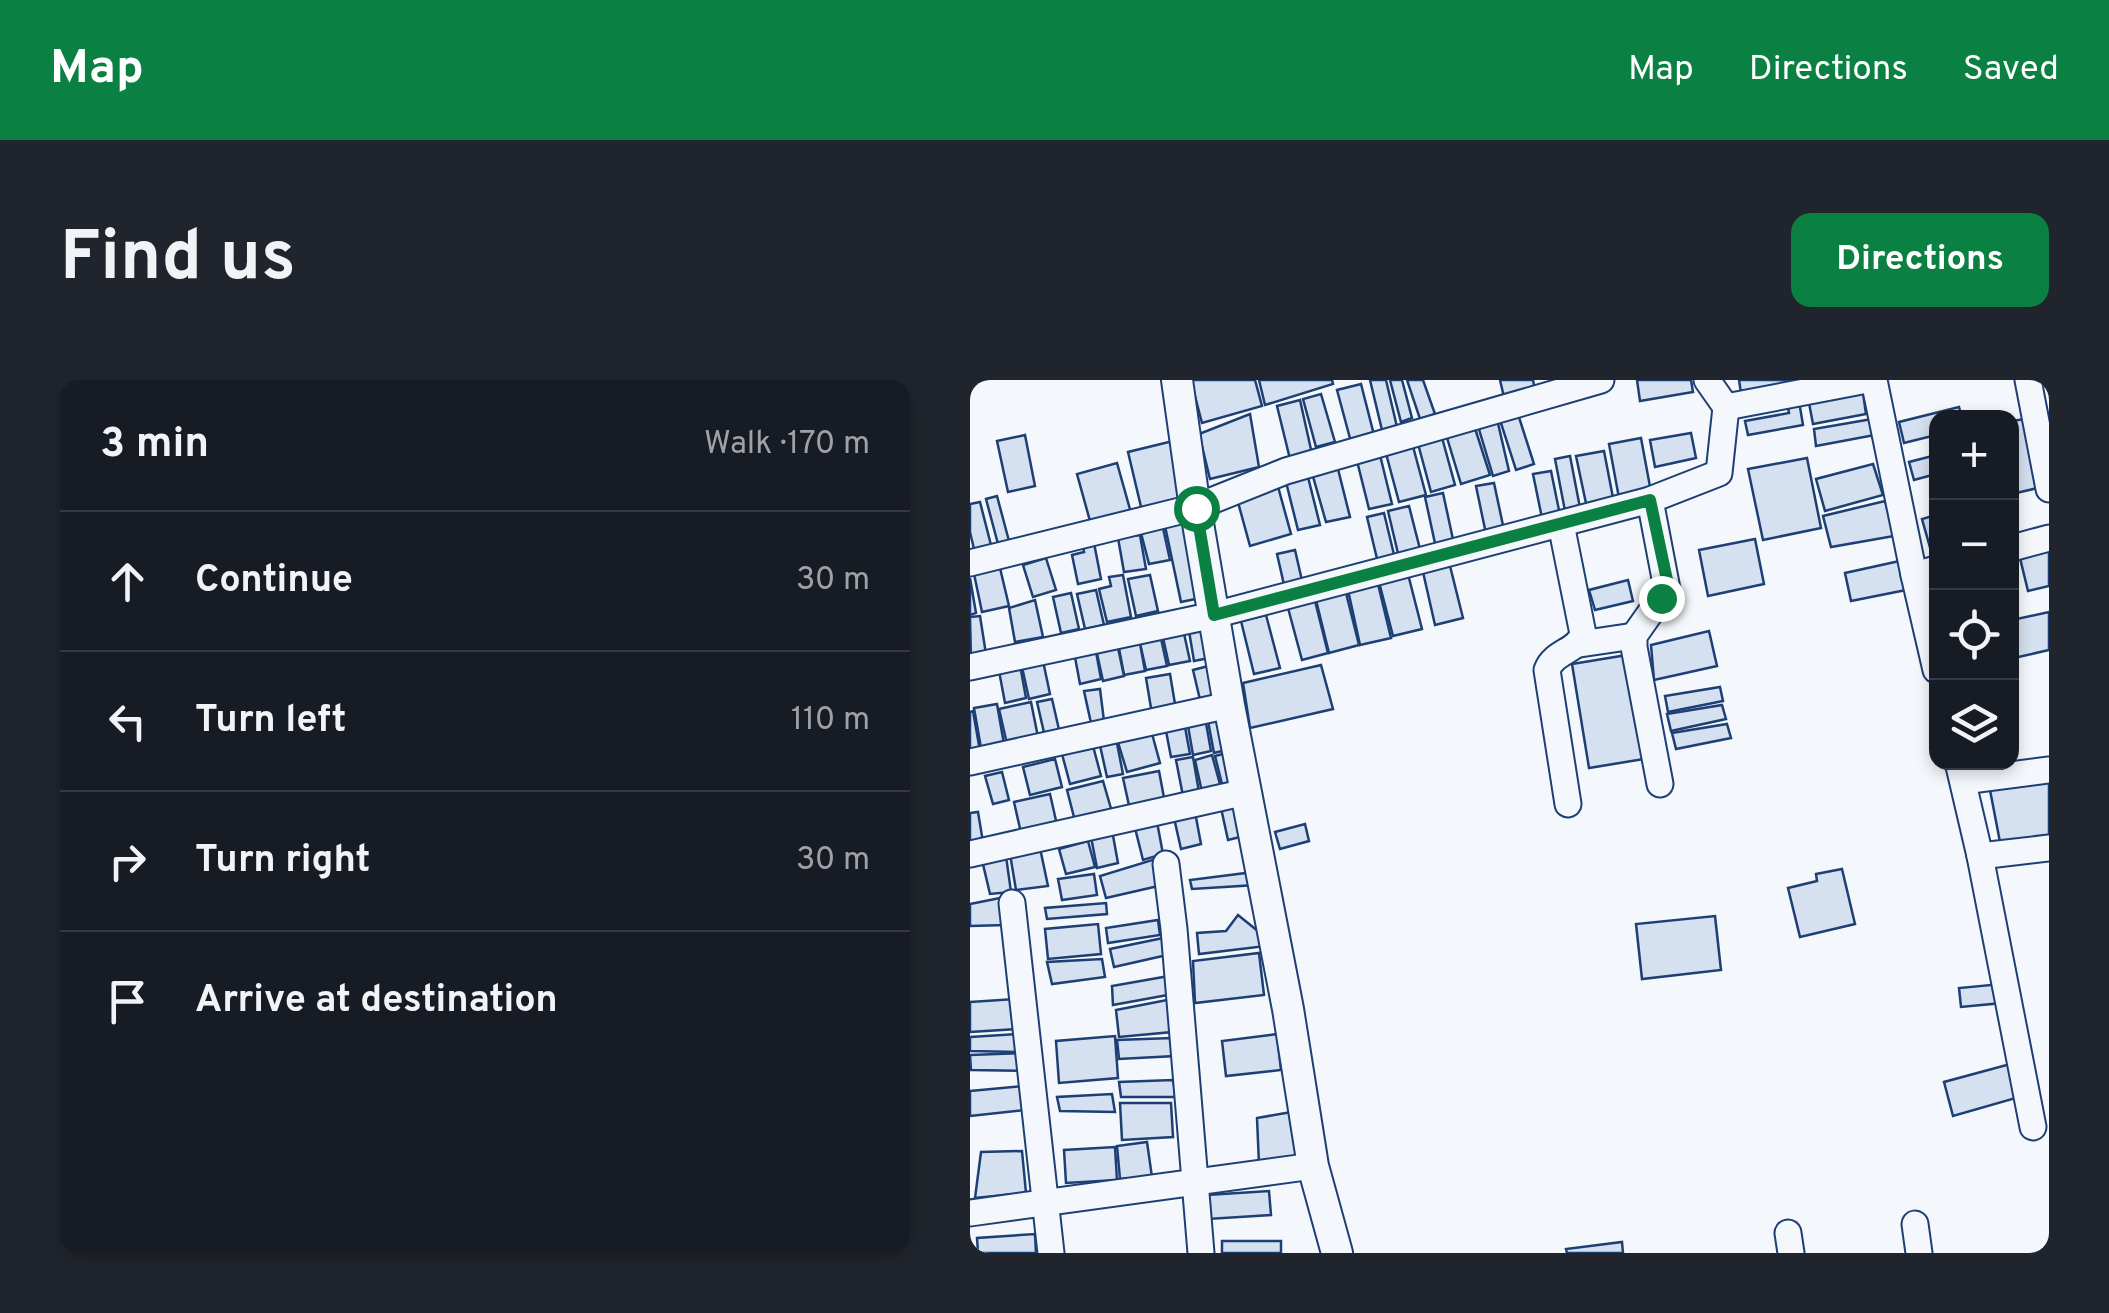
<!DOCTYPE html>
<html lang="en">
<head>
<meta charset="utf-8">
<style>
  :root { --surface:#171b24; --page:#20242c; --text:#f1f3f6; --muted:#9ea1a6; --line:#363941; --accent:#0b8043 }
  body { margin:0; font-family:Overpass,sans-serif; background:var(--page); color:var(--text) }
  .controls { position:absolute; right:30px; top:30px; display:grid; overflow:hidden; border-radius:20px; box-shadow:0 5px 15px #0003 }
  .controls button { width:90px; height:90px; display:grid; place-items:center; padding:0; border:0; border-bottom:2px solid var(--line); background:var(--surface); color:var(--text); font:50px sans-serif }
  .stop { position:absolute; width:30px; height:30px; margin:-22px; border:8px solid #0b8043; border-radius:50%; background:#fff }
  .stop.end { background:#0b8043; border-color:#fff; box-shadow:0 2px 10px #0008 }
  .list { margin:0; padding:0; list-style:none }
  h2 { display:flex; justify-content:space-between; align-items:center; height:130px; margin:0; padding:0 40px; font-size:42px }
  h2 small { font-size:32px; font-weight:400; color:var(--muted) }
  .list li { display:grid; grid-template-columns:65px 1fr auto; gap:30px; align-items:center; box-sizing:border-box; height:140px; padding:0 40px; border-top:2px solid var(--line) }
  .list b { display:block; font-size:38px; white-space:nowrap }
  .list em { font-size:32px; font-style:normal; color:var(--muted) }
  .icon { flex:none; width:55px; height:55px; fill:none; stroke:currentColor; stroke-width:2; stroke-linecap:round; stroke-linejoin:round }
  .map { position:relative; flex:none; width:1079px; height:873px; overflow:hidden; border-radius:20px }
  header { display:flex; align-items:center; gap:60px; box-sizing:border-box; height:140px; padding:0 50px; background:var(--accent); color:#fff }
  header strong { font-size:48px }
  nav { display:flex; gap:55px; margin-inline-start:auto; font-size:35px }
  .intro { display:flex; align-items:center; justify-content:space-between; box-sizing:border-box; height:240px; padding:0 60px }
  h1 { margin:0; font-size:70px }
  .button { padding:25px 45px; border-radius:20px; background:var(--accent); color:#fff; font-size:35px; font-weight:700 }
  main { display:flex; gap:60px; padding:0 60px }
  aside { flex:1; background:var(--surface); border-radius:20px; box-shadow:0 5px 15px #0003 }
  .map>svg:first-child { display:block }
</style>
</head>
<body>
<header>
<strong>Map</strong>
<nav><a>Map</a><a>Directions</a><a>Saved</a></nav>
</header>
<div class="intro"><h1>Find us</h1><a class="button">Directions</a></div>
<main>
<aside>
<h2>3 min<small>Walk · 170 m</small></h2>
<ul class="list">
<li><svg class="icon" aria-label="ahead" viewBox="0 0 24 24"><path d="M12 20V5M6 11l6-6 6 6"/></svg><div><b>Continue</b></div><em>30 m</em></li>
<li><svg class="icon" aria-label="left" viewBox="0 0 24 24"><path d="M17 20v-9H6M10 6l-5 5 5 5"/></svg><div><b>Turn left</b></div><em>110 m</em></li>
<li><svg class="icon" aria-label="right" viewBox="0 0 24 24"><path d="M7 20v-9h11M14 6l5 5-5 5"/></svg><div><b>Turn right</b></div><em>30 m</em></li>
<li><svg class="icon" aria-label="arrive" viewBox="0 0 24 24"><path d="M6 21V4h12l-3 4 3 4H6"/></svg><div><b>Arrive at destination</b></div></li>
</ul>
</aside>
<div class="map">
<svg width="1079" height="873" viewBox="0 0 1079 873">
  <rect width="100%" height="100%" fill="#f4f7fb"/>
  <g fill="#d5e0f0" stroke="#1d3f73" stroke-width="2.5">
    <polygon points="224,0 285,0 292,26 232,43 221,1"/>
    <polygon points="289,0 362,0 363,4 295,25"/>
    <polygon points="400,0 416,0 427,47 412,50"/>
    <polygon points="420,0 432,0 442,38 431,42"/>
    <polygon points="437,0 453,0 465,34 450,39"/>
    <polygon points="530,0 563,0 565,10 534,17"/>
    <polygon points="667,0 721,0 723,12 670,21"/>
    <polygon points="769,0 829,0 829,1 771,13"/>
    <polygon points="391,4 404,55 381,62 367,10"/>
    <polygon points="893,13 896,34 843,44 839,23"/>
    <polygon points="351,14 365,62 346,67 333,19"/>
    <polygon points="330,20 342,74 320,79 307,26"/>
    <polygon points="829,21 833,45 778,55 775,41 819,33 817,22"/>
    <polygon points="989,27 992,38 966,38 966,55 934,63 929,42"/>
    <polygon points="547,31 564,84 546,90 529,37"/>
    <polygon points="280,34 289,87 240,99 229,54"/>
    <polygon points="908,38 910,54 846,66 844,49"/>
    <polygon points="1061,38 1072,107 1042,114 1042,41"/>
    <polygon points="527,39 539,91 523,96 508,46"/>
    <polygon points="503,42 520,95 491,104 475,51"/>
    <polygon points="721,53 726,78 685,87 680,60"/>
    <polygon points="471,54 485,105 461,112 447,60"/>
    <polygon points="55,55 65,106 38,112 27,61"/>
    <polygon points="671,58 681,112 649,118 639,64"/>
    <polygon points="441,59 456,115 429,122 414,66"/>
    <polygon points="207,60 221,120 172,131 158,72"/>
    <polygon points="409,71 422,124 399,129 386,77"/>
    <polygon points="634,71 644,123 617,128 606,76"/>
    <polygon points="966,75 966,94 944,100 939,82"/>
    <polygon points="600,76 611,133 596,136 585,79"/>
    <polygon points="837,78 851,148 793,160 778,89"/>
    <polygon points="147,83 163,140 123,152 107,94"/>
    <polygon points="903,84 913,115 855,131 846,99"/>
    <polygon points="367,85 380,137 356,142 342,93"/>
    <polygon points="581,91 591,140 573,143 563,94"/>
    <polygon points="337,93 350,145 328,150 315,98"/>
    <polygon points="307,103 321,154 280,166 266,115"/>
    <polygon points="524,103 534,150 516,154 506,106"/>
    <polygon points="473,113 484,164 466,168 455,117"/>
    <polygon points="27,116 39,161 28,164 16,119"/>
    <polygon points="915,121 924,156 861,167 853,136"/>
    <polygon points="10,122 21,165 4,169 0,152 0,124"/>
    <polygon points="439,126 452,177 430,182 418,131"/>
    <polygon points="414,133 426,183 409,187 397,137"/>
    <polygon points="966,135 966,177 963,178 952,139"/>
    <polygon points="218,141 235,217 211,222 195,146"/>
    <polygon points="193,148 200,180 179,184 171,153"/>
    <polygon points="170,155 176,189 154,192 148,158"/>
    <polygon points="785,159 794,204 738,216 729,170"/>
    <polygon points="124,163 131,199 108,204 102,175 114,172 113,165"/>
    <polygon points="1079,167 1079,206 1058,211 1049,174"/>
    <polygon points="325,170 333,205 315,209 307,174"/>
    <polygon points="76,178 86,210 63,217 53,185"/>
    <polygon points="934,180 941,209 881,221 875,193"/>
    <polygon points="480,186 493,238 465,245 453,192"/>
    <polygon points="30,188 39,226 12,232 4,194"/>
    <polygon points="438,194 452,249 423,256 409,202"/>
    <polygon points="153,195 161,237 137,242 129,209 141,206 139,197"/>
    <polygon points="180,195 188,231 166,236 158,199"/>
    <polygon points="0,198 6,233 0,235"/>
    <polygon points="658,200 663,221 625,230 619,210"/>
    <polygon points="408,204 421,258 390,265 378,210"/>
    <polygon points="126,210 134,245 115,249 107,214"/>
    <polygon points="101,213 109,249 91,253 83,217"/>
    <polygon points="376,213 389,265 359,273 346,220"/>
    <polygon points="65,220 73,257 45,262 39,228"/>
    <polygon points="345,221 358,273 332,280 318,228"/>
    <polygon points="1079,232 1079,270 1044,278 1042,240"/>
    <polygon points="296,235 310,288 284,294 271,241"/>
    <polygon points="10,236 16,274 1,277 0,237"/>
    <polygon points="234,242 239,278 224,281 218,245"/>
    <polygon points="213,249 220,281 199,285 192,253"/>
    <polygon points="739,251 747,286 684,300 681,265"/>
    <polygon points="190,254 197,286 176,290 169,259"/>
    <polygon points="169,258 175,291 154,295 148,263"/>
    <polygon points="147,263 154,296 133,301 126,269"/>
    <polygon points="125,266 131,299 110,304 104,272"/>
    <polygon points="663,274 680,378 619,388 602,284"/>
    <polygon points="73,281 80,314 59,319 52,287"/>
    <polygon points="246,284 254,318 231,324 223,290"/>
    <polygon points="50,285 56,318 35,323 29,291"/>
    <polygon points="351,285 363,329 280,348 273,303"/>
    <polygon points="200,294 206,330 182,334 176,298"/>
    <polygon points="750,307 753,321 698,332 695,316"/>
    <polygon points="130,309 134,341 121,343 114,311"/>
    <polygon points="82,319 90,354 75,357 67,322"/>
    <polygon points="61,322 68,357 37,364 29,329"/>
    <polygon points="27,324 34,364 11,368 4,328"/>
    <polygon points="752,325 756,339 701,351 697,334"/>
    <polygon points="3,331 10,371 0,373 0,332"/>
    <polygon points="257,337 264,368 244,373 238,341"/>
    <polygon points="236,343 241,371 223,375 218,346"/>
    <polygon points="757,344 761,358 706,369 702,353"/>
    <polygon points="215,347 220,374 201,377 196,351"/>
    <polygon points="181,350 190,383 157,392 147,359"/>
    <polygon points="146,358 153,394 137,397 129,361"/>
    <polygon points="123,366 131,396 100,404 92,374"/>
    <polygon points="265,371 273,403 253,408 245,376"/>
    <polygon points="242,375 251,408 232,412 225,380"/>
    <polygon points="223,377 229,412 213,416 206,380"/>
    <polygon points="85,379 92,407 60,415 53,387"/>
    <polygon points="189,391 195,423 160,430 153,398"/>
    <polygon points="32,392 39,420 23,424 15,396"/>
    <polygon points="1079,398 1079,455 1030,462 1020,410"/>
    <polygon points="133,401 142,432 105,441 97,410"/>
    <polygon points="80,414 87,445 51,453 44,422"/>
    <polygon points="272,422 278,455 258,460 251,428"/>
    <polygon points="8,432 13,462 0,465 0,433"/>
    <polygon points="225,432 231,464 211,469 204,438"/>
    <polygon points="187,442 193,474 173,480 165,448"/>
    <polygon points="335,444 339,461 310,469 305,452"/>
    <polygon points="142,450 148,483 127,488 121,457"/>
    <polygon points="118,461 125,487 96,494 89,469"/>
    <polygon points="70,468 78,506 46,510 40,474"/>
    <polygon points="36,476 41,512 20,514 12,480"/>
    <polygon points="192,477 197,504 136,518 130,496"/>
    <polygon points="872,489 885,544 830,557 818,508 847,501 846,494"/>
    <polygon points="284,492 286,505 222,509 220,500"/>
    <polygon points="124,494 127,515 92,520 88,499"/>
    <polygon points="30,518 35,545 0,546 0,524"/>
    <polygon points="136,523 137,534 77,539 75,528"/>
    <polygon points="268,535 294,556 296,566 229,574 227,553 256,551"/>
    <polygon points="745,536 751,590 672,599 666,544"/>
    <polygon points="188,540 190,555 138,563 136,548"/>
    <polygon points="128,544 131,574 78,579 75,549"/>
    <polygon points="193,558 197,575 144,587 140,569"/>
    <polygon points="289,573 294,615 225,623 223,581"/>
    <polygon points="132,579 135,597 82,604 77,582"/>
    <polygon points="199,596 203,614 143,625 142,606"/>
    <polygon points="1031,604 1032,623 991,627 989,608"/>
    <polygon points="45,619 47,649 0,652 0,622"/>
    <polygon points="202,619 202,652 149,657 146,630"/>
    <polygon points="49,654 51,672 0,671 0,657"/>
    <polygon points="307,654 311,690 256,696 252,661"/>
    <polygon points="145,656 148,698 89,703 86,661"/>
    <polygon points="202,658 205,676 149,679 147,660"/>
    <polygon points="52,673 55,691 1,690 0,675"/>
    <polygon points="1044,683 1053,716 983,736 974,702"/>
    <polygon points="203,700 206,717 151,717 149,702"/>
    <polygon points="53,706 56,730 0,736 0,711"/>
    <polygon points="142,714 145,732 90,731 87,717"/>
    <polygon points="150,723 201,723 203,757 152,760"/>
    <polygon points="327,731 331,780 289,785 287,738"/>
    <polygon points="177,762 182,797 150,799 147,766"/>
    <polygon points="145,767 147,800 96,803 94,770"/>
    <polygon points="52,771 56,813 5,818 11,772"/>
    <polygon points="299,811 301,835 238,839 237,815"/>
    <polygon points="65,854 66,873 8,873 7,858"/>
    <rect x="252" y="861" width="59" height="12"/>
    <polygon points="652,862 653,873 597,873 596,869"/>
  </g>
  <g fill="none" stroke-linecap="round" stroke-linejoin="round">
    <g stroke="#1d3f73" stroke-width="29">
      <g id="minor">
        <polyline points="904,0 944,195 966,189"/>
        <polyline points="1058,0 1079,109"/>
        <polyline points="756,27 897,0"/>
        <polyline points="680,120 697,209 664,256 664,267 690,404"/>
        <path d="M591 144 613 254C607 272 584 271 577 290L598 424"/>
        <polyline points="1042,168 1079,158"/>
        <polyline points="0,183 226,127 316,91 631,0"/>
        <polyline points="944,195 966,290"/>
        <polyline points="610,264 664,256"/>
        <polyline points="0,287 244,235 680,120 749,93 756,27 737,0"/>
        <polyline points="0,382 259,325"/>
        <polyline points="988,382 1010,476 1063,747"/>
        <polyline points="993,401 1079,390"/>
        <polyline points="0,474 276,412"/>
        <polyline points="1010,476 1079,468"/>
        <polyline points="196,484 204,549 231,873"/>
        <polyline points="42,523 81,873"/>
        <polyline points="0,833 343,786"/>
        <polyline points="945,844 949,873"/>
        <polyline points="818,853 821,873"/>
      </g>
    </g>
    <g stroke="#1d3f73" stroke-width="34">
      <polyline id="tertiary" points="207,0 223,114 259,325 318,629 343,786 367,873"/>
    </g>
    <use href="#minor" stroke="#f4f7fb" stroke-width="25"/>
    <use href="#tertiary" stroke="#f4f7fb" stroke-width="30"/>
    <polyline stroke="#c62828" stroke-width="2.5" stroke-dasharray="35 8 5 8" stroke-linecap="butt" points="0,4 10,0"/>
  </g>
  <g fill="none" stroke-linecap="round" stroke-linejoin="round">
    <polyline stroke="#0b8043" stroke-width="12" points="226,128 244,235 680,120 697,200 697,208 691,218"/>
  </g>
</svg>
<div class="controls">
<button>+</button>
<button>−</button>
<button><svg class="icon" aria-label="locate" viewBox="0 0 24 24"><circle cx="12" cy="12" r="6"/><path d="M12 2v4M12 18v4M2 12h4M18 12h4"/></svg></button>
<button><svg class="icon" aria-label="layers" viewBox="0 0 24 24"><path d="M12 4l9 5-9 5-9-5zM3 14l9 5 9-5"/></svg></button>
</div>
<div class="stop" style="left:226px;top:128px"></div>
<div class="stop end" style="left:691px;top:218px"></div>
</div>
</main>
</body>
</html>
